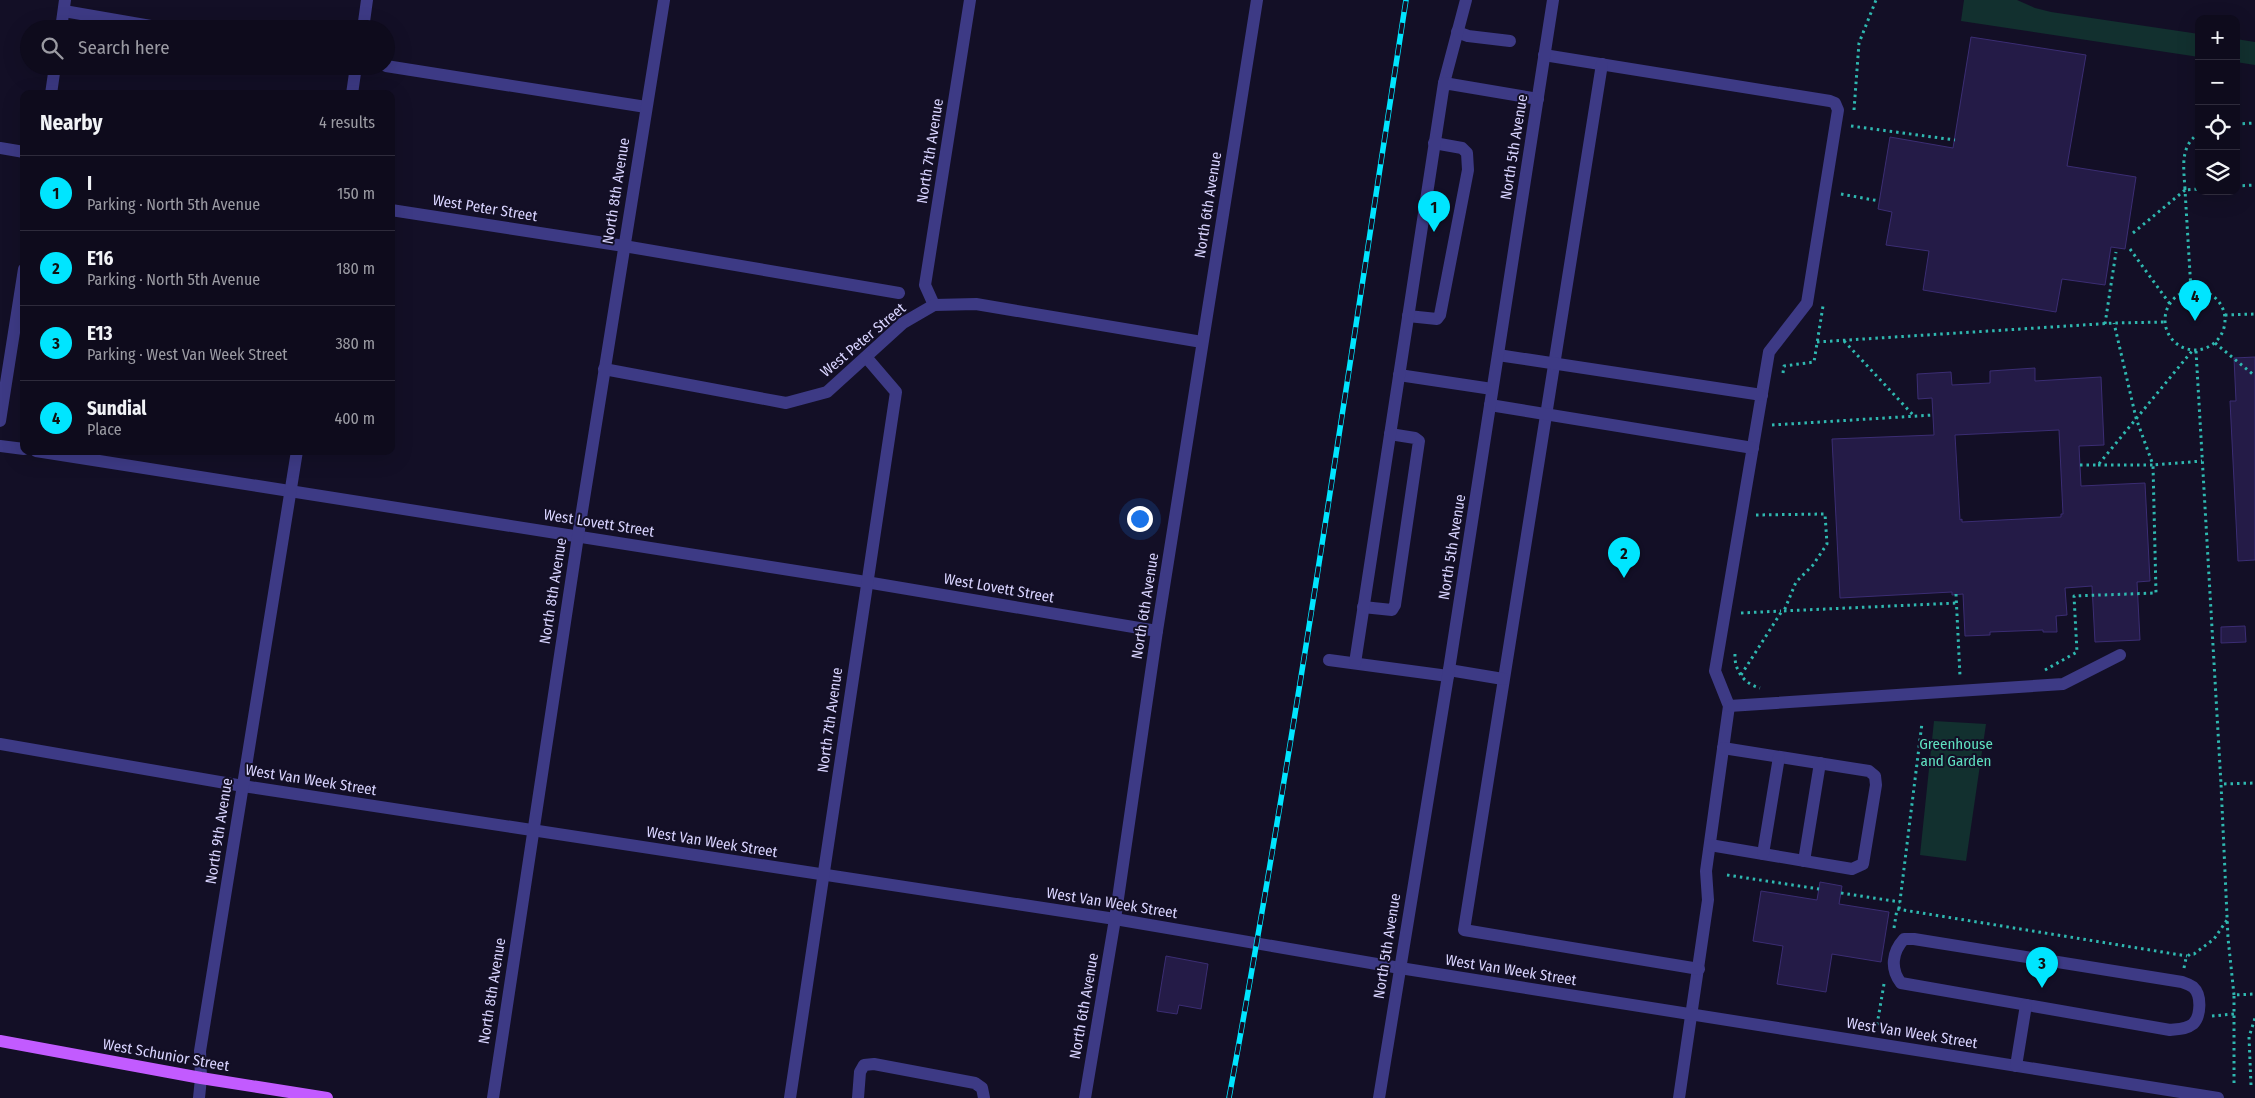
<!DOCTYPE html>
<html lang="en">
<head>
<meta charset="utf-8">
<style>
  :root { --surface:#0e0b1c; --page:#171425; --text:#f1f3f6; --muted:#9b9ba3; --line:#2e2b3b; --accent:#00e5ff }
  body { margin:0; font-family:"Fira Sans Condensed",sans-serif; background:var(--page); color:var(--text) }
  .controls { position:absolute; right:15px; top:15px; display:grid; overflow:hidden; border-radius:10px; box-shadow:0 5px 20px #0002 }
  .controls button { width:45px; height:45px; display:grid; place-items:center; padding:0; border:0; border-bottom:1px solid var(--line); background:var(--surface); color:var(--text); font:25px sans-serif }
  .you { position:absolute; left:1139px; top:518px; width:18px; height:18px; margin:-12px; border:4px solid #fff; border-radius:50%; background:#1a73e8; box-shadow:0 0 0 8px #1a73e833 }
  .badge { display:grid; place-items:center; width:32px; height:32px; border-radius:50%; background:var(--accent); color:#111; font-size:16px; font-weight:700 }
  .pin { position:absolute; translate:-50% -41px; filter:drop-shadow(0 1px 2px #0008) }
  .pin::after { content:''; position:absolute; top:26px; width:18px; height:15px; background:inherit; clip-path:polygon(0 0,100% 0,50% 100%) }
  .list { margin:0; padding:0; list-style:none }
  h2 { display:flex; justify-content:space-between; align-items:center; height:65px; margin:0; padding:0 20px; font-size:21px }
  h2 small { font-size:16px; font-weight:400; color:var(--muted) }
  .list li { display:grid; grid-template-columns:32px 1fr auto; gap:15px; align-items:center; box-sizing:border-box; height:75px; padding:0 20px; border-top:1px solid var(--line) }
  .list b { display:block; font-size:19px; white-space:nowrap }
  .list p { margin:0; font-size:16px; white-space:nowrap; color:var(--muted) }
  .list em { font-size:16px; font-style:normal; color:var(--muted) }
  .icon { flex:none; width:28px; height:28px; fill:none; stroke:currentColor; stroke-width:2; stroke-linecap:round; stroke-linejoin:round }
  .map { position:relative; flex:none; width:2255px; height:1098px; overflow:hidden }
  .search { position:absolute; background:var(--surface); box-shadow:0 5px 20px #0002; left:20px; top:20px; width:375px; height:55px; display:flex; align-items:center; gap:12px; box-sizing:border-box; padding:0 18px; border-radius:28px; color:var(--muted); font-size:19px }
  .panel { position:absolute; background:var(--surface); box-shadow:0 5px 20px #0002; left:20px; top:90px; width:375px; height:365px; border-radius:10px }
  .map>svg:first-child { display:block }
</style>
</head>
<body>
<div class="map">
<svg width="2255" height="1098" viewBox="0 0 2255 1098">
  <rect width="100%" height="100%" fill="#130f26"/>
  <g fill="#12302f">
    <polygon points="1964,0 2017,0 2035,8 2051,12 2199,34 2199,57 1961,21"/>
    <polygon points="2236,39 2255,42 2255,65 2236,62"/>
    <polygon points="1934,721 1986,724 1966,861 1920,855"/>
  </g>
  <g fill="#241b47" stroke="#3b2d73" fill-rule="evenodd">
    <polygon points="1971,37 2086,55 2067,166 2136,177 2125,249 2111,247 2105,285 2062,279 2056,312 1923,290 1929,251 1886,245 1892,212 1878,209 1890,137 1953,148"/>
    <polygon points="2255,357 2255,560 2238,561 2230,401 2236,401 2234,358"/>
    <path d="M2035 368V381L2101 377 2104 445 2079 446 2081 486 2145 483 2150 581 2137 582 2140 640 2095 642 2092 586 2065 588 2067 615 2056 616 2057 632H2043V630L1990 632V635L1965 636 1963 594 1952 595V592L1840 598 1832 439 1934 435 1932 398 1918 399 1917 374 1951 372 1952 385 1990 383V371ZM2059 430 2063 514H2061V517L1962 522V519L1960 520 1955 435Z"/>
    <polygon points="2245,626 2246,642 2221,643 2221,627"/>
    <polygon points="1820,882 1842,886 1839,904 1889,912 1881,962 1832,954 1826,992 1777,984 1783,946 1753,941 1761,891 1817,900"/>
    <polygon points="1166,956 1208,964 1201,1009 1179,1005 1177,1014 1157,1011"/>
  </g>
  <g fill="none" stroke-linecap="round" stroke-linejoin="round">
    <g stroke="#2fb8b0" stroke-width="3" stroke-dasharray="2.5 4" stroke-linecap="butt">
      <polyline points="1854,110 1859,43 1876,0"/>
      <polyline points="2236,124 2255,123"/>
      <polyline points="1851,126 1955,140"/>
      <path d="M2199 133C2179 147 2184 168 2185 190L2199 189"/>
      <polyline points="2236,186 2255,185"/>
      <polyline points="1841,194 1879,201"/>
      <polyline points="2133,233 2185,190 2191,290"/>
      <polyline points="2130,249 2170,304"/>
      <circle cx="2195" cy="320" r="30"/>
      <polyline points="2225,315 2255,314"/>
      <polyline points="2105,324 2116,252"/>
      <polyline points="1844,341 1914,416"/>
      <polyline points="1817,342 2114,323 2165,322"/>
      <polyline points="2215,343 2255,376"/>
      <polyline points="2196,351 2221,784"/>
      <polyline points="1783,373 1784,366 1814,362 1823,306"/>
      <polyline points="1772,425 1933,415"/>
      <polyline points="2080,465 2098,465 2192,351"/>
      <polyline points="2098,465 2153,465 2136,418 2114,323"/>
      <polyline points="1756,515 1825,514 1827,544 1813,565 1796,582 1784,611"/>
      <polyline points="1956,594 1960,676"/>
      <polyline points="1741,613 1781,611"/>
      <path d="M1735 654C1734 670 1744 684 1760 688"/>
      <polyline points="2045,670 2077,652 2074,596 2156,593 2153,465 2202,461"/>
      <polyline points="1741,675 1782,611 1957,603"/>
      <polyline points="1727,875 1819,889"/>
      <polyline points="1841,893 1900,902"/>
      <polyline points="1899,909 1922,723"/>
      <polyline points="1894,928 1897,909 2187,956"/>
      <polyline points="2184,968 2186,958 2190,954 2194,954 2214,939 2227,920"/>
      <polyline points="2234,995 2228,938 2221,784 2255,783"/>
      <polyline points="2212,1016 2234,1014"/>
      <polyline points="1877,1025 1884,984"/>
      <polyline points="2234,1083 2234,995 2255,994"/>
      <polyline points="2251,1085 2249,1037 2255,1018"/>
    </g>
    <g stroke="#3d3a85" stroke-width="12">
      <polyline points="64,11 168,29"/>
      <polyline points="61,29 65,0"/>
      <polyline points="363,29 367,0"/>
      <polyline points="1457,32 1468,36 1510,41"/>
      <polyline points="1544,55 1830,101 1835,103 1838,110 1807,303 1769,352 1715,671 1729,706 1706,871 1708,900 1679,1098"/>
      <polyline points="1602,64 1464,930 1699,969"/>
      <polyline points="386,66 646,107"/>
      <polyline points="1444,83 1466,0"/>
      <polyline points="51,94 55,66"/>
      <polyline points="352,94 356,66"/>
      <polyline points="0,148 24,152"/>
      <polyline points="391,210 624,246 899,293"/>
      <polyline points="934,305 925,285 970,0"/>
      <polyline points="1408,316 1437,319 1440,315 1468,170 1467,153 1462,148 1434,143"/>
      <polyline points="1498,355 1762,395"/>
      <polyline points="604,369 786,403 827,392 903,323 934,305 976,304 1202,342"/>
      <polyline points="1399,375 1492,389"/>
      <polyline points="1490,405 1753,448"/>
      <polyline points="0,421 24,269"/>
      <polyline points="0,446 24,449"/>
      <polyline points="36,451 866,582 1157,631"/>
      <polyline points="1363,607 1392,610 1395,605 1419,441 1415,438 1390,434"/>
      <polyline points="1329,660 1448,676"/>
      <polyline points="1355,663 1444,83 1538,99"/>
      <polyline points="1449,670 1503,679"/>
      <polyline points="1729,706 2063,684 2120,655"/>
      <polyline points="0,744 243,786 1115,919 1400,968 2218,1098"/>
      <polyline points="1710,845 1852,869 1863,864 1876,785 1875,776 1869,771 1723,748"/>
      <polyline points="1763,854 1779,757"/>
      <polyline points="1804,861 1820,763"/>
      <path d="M1904 939H1914L2182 982C2185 983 2190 985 2193 987 2202 995 2201 1016 2193 1024 2187 1029 2178 1029 2170 1030L1901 983C1890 969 1892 952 1904 939Z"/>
      <polyline points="2016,1066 2026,1005"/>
      <polyline points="199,1098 201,1078 200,1051 297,451"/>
      <polyline points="493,1098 578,536 664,0"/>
      <polyline points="790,1098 896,392 866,357"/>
      <polyline points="858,1098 860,1072 864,1065 874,1064 975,1083 982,1088 984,1098"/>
      <polyline points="1085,1098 1115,919 1157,631 1257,0"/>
      <polyline points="1379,1098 1448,676 1553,0"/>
    </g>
    <polyline stroke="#c25bff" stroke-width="12" points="0,1041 201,1078 327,1098"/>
    <g stroke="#00e5ff" stroke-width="5.5">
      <path id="rail" d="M1229 1098C1296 733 1349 366 1406 0"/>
    </g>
    <use href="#rail" stroke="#130f26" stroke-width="4" stroke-dasharray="11" stroke-linecap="butt"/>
  </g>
  <g text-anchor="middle" stroke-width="4" stroke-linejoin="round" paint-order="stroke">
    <g font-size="15" fill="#d9d4ff" stroke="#130f26">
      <text transform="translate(1514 147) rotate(-81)" y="5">North 5th Avenue</text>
      <text transform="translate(930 151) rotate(-81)" y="5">North 7th Avenue</text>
      <text transform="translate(616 191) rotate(-81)" y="5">North 8th Avenue</text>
      <text transform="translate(1208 205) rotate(-81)" y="5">North 6th Avenue</text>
      <text transform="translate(485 208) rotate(9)" y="5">West Peter Street</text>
      <text transform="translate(863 340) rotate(-40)" y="5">West Peter Street</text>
      <text transform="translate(599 523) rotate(9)" y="5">West Lovett Street</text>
      <text transform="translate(1452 547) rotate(-81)" y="5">North 5th Avenue</text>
      <text transform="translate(999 588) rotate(10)" y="5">West Lovett Street</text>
      <text transform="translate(553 591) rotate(-81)" y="5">North 8th Avenue</text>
      <text transform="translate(1145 606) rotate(-81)" y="5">North 6th Avenue</text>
      <text transform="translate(830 720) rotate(-82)" y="5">North 7th Avenue</text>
      <text transform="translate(311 780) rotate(9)" y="5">West Van Week Street</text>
      <text transform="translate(219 831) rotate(-81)" y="5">North 9th Avenue</text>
      <text transform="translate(712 842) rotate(9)" y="5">West Van Week Street</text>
      <text transform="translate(1112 903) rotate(9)" y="5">West Van Week Street</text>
      <text transform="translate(1387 946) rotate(-81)" y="5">North 5th Avenue</text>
      <text transform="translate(1511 970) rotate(9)" y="5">West Van Week Street</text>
      <text transform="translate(492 991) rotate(-81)" y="5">North 8th Avenue</text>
      <text transform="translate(1084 1006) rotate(-80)" y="5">North 6th Avenue</text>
      <text transform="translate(1912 1033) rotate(9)" y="5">West Van Week Street</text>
      <text transform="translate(166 1055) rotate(10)" y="5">West Schunior Street</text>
    </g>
    <g font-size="15" fill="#5fe0c0" stroke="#130f26">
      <text x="1956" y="749">Greenhouse<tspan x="1956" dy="17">and Garden</tspan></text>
    </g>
  </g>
</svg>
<div class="controls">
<button>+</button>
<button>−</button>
<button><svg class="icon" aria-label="locate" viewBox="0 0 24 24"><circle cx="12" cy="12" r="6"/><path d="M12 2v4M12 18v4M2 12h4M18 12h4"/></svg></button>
<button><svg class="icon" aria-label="layers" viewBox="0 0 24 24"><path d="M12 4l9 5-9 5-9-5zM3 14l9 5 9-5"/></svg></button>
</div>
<div class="you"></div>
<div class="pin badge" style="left:1434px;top:232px">1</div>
<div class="pin badge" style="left:1624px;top:578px">2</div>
<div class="pin badge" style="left:2042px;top:988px">3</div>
<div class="pin badge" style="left:2195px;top:321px">4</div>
<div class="search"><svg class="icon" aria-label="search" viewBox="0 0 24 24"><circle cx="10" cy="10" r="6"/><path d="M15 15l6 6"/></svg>Search here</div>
<section class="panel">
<h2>Nearby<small>4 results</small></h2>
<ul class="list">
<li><span class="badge">1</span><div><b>I</b><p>Parking · North 5th Avenue</p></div><em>150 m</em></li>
<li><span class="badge">2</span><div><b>E16</b><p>Parking · North 5th Avenue</p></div><em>180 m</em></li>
<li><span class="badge">3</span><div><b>E13</b><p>Parking · West Van Week Street</p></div><em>380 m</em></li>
<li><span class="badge">4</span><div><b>Sundial</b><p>Place</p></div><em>400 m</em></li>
</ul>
</section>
</div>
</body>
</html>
